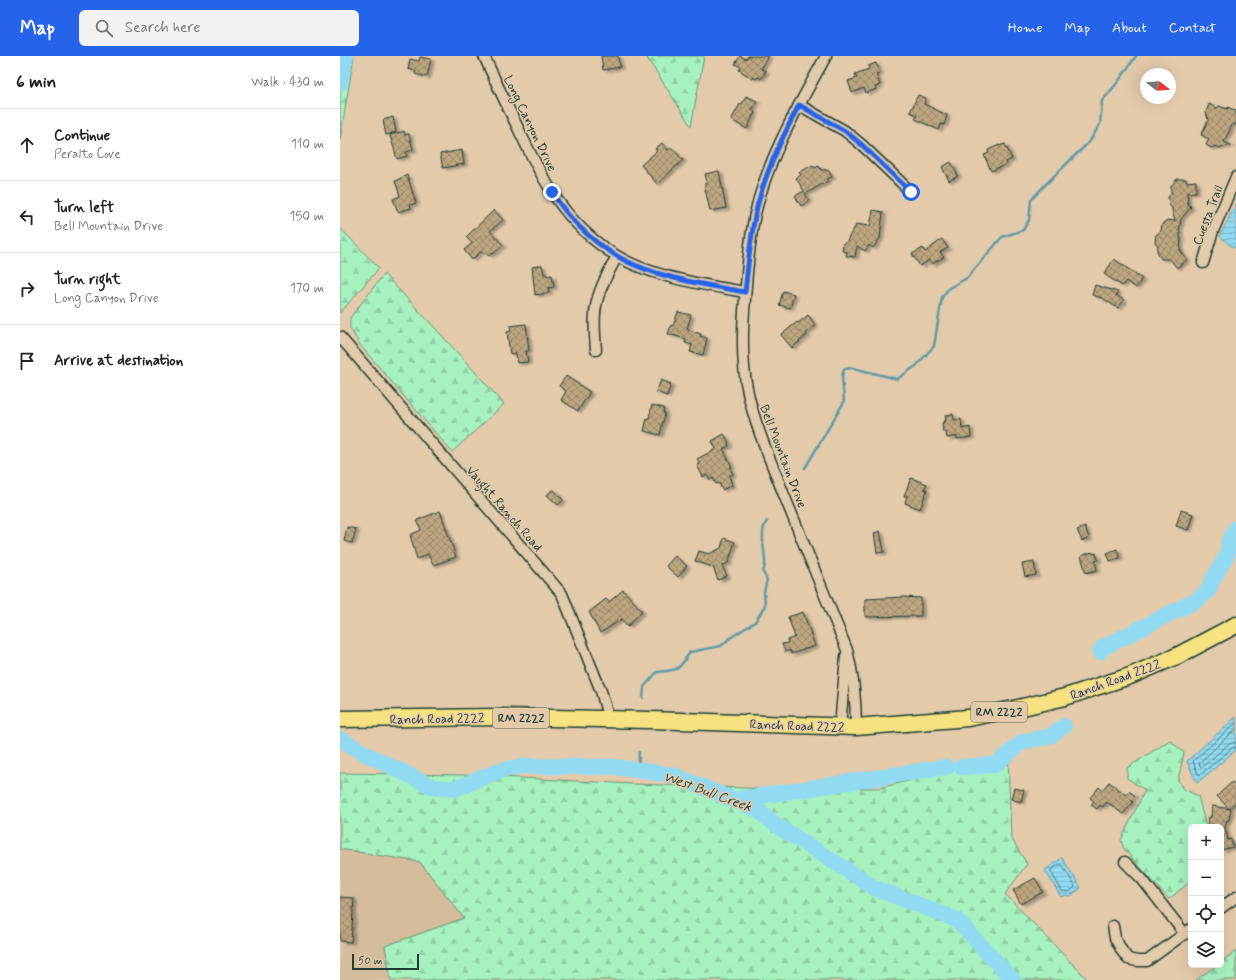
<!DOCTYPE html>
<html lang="en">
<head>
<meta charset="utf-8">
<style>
  :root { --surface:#fff; --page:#f2f2f2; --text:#222; --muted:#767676; --line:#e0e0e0; --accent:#2563eb }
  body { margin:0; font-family:Mynerve,sans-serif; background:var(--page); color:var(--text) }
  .controls { position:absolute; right:12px; bottom:12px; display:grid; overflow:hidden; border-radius:6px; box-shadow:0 4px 16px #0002 }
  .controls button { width:36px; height:36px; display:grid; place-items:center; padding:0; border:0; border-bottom:1px solid var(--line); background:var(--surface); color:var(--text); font:20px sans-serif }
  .compass { position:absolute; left:800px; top:12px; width:36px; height:36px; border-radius:50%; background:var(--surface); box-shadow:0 4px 16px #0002; rotate:107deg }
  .scale { position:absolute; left:12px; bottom:10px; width:67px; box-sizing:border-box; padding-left:4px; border:2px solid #1f3d34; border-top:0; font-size:11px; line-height:14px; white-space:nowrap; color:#1f3d34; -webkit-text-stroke:3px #e3caab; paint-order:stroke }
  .stop { position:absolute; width:12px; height:12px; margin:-9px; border:3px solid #2563eb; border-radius:50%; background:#fff }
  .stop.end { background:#2563eb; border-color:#fff; box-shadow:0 1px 4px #0008 }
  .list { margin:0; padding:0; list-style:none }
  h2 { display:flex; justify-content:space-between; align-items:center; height:52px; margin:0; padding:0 16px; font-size:17px }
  h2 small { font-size:13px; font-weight:400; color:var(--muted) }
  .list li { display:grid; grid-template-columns:26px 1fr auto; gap:12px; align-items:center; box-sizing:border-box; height:72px; padding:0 16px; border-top:1px solid var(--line) }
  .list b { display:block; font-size:15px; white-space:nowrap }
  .list p { margin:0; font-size:13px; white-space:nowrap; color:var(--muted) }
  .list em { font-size:13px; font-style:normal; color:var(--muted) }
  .icon { flex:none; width:22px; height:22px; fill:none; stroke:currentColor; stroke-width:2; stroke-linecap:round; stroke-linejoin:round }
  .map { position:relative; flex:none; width:896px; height:924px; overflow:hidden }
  header { display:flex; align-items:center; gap:24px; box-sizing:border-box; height:56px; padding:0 20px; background:var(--accent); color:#fff }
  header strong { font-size:19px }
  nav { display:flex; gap:22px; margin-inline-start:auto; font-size:14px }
  .search { width:280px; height:36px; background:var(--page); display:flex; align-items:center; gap:10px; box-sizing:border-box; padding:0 14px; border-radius:6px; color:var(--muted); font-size:15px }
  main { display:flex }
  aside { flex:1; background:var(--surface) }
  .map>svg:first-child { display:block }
</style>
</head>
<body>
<header>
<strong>Map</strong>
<div class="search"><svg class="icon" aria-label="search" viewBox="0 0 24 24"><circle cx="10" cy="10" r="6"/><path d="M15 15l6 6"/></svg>Search here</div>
<nav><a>Home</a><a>Map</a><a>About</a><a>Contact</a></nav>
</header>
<main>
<aside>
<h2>6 min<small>Walk · 430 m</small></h2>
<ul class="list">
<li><svg class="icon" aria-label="ahead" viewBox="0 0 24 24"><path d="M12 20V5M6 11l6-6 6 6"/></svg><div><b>Continue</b><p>Peralto Cove</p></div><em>110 m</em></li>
<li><svg class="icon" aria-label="left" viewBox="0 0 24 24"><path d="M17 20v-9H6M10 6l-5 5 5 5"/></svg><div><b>Turn left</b><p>Bell Mountain Drive</p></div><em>150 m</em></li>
<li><svg class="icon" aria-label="right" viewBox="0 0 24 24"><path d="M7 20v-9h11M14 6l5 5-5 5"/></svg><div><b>Turn right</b><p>Long Canyon Drive</p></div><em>170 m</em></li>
<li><svg class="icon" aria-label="arrive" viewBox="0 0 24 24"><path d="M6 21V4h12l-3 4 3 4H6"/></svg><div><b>Arrive at destination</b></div></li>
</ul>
</aside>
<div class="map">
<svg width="896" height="924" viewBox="0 0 896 924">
  <defs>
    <pattern id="forest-firs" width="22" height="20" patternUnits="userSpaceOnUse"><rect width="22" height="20" fill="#a7f1bf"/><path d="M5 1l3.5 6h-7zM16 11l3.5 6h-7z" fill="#8fd0a5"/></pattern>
    <pattern id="water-rules" width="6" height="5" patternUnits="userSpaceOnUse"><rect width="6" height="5" fill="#91daf2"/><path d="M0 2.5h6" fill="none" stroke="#7dbcd0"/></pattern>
    <pattern id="building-cross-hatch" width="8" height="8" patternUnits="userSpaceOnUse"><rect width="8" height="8" fill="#bea680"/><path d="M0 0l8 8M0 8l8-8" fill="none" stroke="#9a886a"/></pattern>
    <filter id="shadow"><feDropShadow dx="3.5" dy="2" stdDeviation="1" flood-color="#0004"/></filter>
  </defs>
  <rect width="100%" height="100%" fill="#e3caab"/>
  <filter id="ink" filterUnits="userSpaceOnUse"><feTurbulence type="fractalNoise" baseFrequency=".025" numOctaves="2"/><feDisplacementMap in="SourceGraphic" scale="8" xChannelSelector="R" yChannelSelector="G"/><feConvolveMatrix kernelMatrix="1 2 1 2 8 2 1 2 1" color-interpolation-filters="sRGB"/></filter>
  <g filter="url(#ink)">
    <polygon fill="#d4bc9c" points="0,793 80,806 125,862 45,890 51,924 0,924"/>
    <g fill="url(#forest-firs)" stroke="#63977a">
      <polygon points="0,0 14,0 0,83"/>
      <polygon points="306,0 364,0 351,70"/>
      <polygon points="0,172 39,212 0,257"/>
      <polygon points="44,218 95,272 164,348 112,396 20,289 10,272 10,262"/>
      <polygon points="830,684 844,697 838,724 842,732 858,740 866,771 851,771 851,825 829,843 784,793 781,784 805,734 787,722 787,712"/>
      <polygon points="668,700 671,782 687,808 665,838 748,924 51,924 45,890 124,862 80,806 0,793 0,717 124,719 293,728 431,733 540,732"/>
      <polygon points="896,895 896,924 856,924 877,909 881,909 881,906"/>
    </g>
    <g fill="url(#water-rules)" stroke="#639ba6">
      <polygon points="896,148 896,192 891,190 880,180"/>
      <polygon points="896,661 896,694 857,727 847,705"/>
      <polygon points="722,802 741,832 730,840 726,839 721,841 705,814"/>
    </g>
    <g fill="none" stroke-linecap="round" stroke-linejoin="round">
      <g stroke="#4d7c80" stroke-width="1">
        <polyline points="896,667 853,705 858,718 860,719 892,692 896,691"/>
        <polyline points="896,673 859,707 860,710 862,711 889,688 896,686"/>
        <polygon points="719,809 722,809 735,830 734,832 729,836 722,835 711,816 711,814"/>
      </g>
      <g stroke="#639ba6" stroke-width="2.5">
        <polyline points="465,412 504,346 502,321 504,313 513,312 557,323 576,310 594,290 602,241 609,232 627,222 662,181 683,174 689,164 691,144 703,131 750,85 760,68 762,45 778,26 796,0"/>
        <path d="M303 642 304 631 317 616C339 614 338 615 350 596L381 590 390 582 415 566 425 550 424 536 427 524 423 516C424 513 425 510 425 507 425 494 419 476 427 465"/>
        <polyline points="298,714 299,696"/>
      </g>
      <g stroke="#91daf2" stroke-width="16">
        <polyline points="0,27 6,0"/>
        <polyline points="760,596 762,592 857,544 868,535 872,525 887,499 889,485 896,472"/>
        <polyline points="0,683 24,697 93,731 115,733 158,715 183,710 275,711 333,719 418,754 436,769 535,832 617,864 673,924"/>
        <polyline points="621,711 655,709 682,686 711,680 724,670"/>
        <polyline points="394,744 606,711"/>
      </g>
    </g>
    <g fill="url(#building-cross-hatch)" stroke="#1f3d34" filter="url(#shadow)">
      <polygon points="261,0 278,0 280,11 263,14"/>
      <polygon points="400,0 406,3 408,0 429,0 421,13 426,15 421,23 418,21 416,23 414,21 413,23 399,14 401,11 395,8"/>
      <polygon points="80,1 91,3 87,21 75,18 76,15 68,13 70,3 79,5"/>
      <polygon points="536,7 540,17 536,18 540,29 535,31 536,33 526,37 524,32 512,37 508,25 517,22 515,18 529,13 528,10"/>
      <polygon points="578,39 586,42 584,48 607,59 604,69 601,68 599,74 575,63 577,59 570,56"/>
      <polygon points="406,40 417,45 412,54 415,56 407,73 391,64 400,48 402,48"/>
      <polygon points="869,48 877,52 879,50 888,53 888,51 896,55 896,68 892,69 884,86 891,89 878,92 876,90 871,92 866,89 869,83 861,79 868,64 866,56"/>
      <polygon points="53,61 56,76 46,79 43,64"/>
      <polygon points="64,75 65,79 69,78 73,94 66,96 67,100 57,103 50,79"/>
      <polygon points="322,87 328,94 331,91 343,104 317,128 301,109 317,95 315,93"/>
      <polygon points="665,88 672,103 666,106 667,108 651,115 644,99 649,97 648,94 659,89 659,90"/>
      <polygon points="122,94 124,108 103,112 100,98"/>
      <polygon points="611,106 618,120 609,125 602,111"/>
      <polygon points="473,109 475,112 479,110 482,115 485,113 486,115 488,114 492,121 487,123 488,125 465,138 469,145 461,150 455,140 464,135 456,122 461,119 459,116"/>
      <polygon points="379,115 386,152 370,155 365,133 365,127 367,127 365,118"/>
      <polygon points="67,119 76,147 70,149 71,152 58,156 53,143 60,140 55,125"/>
      <polygon points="837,123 846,123 847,126 856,125 856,136 847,137 848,148 851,151 841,163 839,175 840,177 840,182 841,182 840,194 847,204 837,212 830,203 821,203 817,195 818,190 815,186 816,179 821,175 822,168 827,164 835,165 832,154 832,152 829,149 828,141 831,138 831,130"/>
      <polygon points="154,154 163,164 150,175 163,189 153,198 152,197 149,200 146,197 140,196 132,204 124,194 132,187 126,181"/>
      <polygon points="533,154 543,156 540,182 533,192 529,189 525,195 517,190 515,201 506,200 507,196 502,195 503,187 506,187 510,179 515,171 516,168 530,170"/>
      <polygon points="602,183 608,192 600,196 604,201 592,208 589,204 580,210 572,198 583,192 585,196"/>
      <polygon points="774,203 802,223 796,232 786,225 782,230 764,218"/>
      <polygon points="202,209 204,218 206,218 207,220 212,219 214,231 208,232 209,237 195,239 192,211"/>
      <polygon points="755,229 778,236 776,239 784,244 778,252 762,242 752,239"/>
      <polygon points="443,235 454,238 450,252 439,249"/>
      <polygon points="338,256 351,259 347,273 361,278 360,280 367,282 363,299 350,296 352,289 345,287 346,283 328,278 331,269 333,270"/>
      <polygon points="468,259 475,269 466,277 467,279 452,292 441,279 457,266 458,267"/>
      <polygon points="186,268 189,295 186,295 188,306 177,307 176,297 170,298 167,276 171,275 170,270"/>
      <polygon points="226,320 250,336 238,355 221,344 226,335 219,330"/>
      <polygon points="321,324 331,328 327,340 316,336"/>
      <polygon points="312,349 324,352 323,357 325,357 320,379 304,375 307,362 309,362"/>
      <polygon points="613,358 614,364 621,363 622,373 630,371 631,381 617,383 617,380 607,382 606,376 603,376 602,367 604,367 603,365 606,365 605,359"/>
      <polygon points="384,378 389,387 388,388 389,390 383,393 392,411 390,412 393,418 389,420 392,429 382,434 379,427 376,428 373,422 370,424 367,419 363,421 357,409 360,408 357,403 376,393 372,385"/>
      <polygon points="571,422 587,428 584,433 587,434 580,453 565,447 567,440 564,440"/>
      <polygon points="213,433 223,444 218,449 207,439"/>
      <polygon points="841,454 853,458 848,474 836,470"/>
      <polygon points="100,455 116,501 93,509 88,498 77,503 70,479 81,474 77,464"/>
      <polygon points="7,471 16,473 12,487 4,485"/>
      <polygon points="745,471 749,482 742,485 737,474"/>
      <polygon points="540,475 544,496 537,497 534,477"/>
      <polygon points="384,482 395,486 388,507 382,510 387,520 378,524 373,511 355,505 359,495 369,498 381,492"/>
      <polygon points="777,493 780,502 770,505 767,497"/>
      <polygon points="752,496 753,498 756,497 758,504 755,505 757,514 746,517 741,500"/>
      <polygon points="335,500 347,510 338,521 326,510"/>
      <polygon points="694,506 696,519 685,521 682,508"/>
      <polygon points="283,534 302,555 287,571 282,563 260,577 249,556 266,543 269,546"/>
      <polygon points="564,541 581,542 581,560 525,561 525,543"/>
      <polygon points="463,556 475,590 451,598 450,594 445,596 442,588 448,587 447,584 455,581 448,561"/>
      <polygon points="769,726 786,739 789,735 795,740 791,744 793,746 783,758 767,746 763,751 760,749 757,753 751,749 754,745 750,742 759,731 762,734"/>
      <polygon points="892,726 896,731 896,746 889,753 877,740"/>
      <polygon points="674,732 684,734 681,746 671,743"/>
      <polygon points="872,750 891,753 889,764 887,764 885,771 888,784 891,783 893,791 881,794 881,771 870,771 870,769 867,769 869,761 871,761"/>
      <polygon points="695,822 703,836 681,848 673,834"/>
      <polygon points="0,841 14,842 11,886 0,885"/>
    </g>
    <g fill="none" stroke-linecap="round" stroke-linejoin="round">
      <g stroke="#1f3d34" stroke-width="13">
        <g id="street">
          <path d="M144 0C155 24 166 48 178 72 202 123 226 170 277 200 312 221 365 229 405 236"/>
          <path d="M486 0C458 51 428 101 415 158 409 186 407 215 405 243 402 275 401 306 408 337 416 373 431 405 444 439 465 490 486 542 507 594 514 621 516 644 516 671"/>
          <polyline points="459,49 505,75 522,89 571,136"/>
          <polyline points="863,207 873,175 896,121"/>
          <polyline points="0,281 222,538 261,635 269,664"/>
          <path d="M256 294C255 280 253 264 256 250 259 232 269 216 277 200"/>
          <polyline points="500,671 506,600"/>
          <polyline points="785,806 802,823 845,878"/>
          <polyline points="881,852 896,841"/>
          <polyline points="773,870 775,882 782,895 788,903 797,905 807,905 851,873"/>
        </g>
      </g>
      <g stroke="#1f3d34" stroke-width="19">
        <polyline id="primary" points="0,663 159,661 310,664 516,671 628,662 674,653 725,641 790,620 837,600 896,569"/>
      </g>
      <use href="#street" stroke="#e3caab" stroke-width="10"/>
      <use href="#primary" stroke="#f7e281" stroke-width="16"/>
    </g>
  </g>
  <g fill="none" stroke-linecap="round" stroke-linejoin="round" filter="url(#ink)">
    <path stroke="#2563eb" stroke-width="5" d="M212 136C227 161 251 185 277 200 312 221 365 229 405 236 408 211 410 185 415 160 423 121 441 84 459 49L505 75 522 89 571 136"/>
  </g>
  <g text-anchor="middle" stroke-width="3" stroke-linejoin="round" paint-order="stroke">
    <g fill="#e3caab" stroke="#5a6758" stroke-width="1">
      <rect x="631" y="646" width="56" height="20" rx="3"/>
      <rect x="153" y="652" width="56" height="20" rx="3"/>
    </g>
    <g font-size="12" font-weight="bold" fill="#1f3d34">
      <text x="659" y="660">RM 2222</text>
      <text x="181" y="666">RM 2222</text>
    </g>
    <g font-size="13" fill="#1f3d34" stroke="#e3caab">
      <text transform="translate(191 67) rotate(64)" y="5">Long Canyon Drive</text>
      <text transform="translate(867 159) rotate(-69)" y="5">Cuesta Trail</text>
      <text transform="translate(444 400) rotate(69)" y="5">Bell Mountain Drive</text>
      <text transform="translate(165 452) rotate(49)" y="5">Vaught Ranch Road</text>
      <text transform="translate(775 623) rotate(-20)" y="5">Ranch Road 2222</text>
      <text transform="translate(97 662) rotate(-1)" y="5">Ranch Road 2222</text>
      <text transform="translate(457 669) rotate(2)" y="5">Ranch Road 2222</text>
    </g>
    <g font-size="14" font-style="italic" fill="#25453e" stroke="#e3caab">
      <text transform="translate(368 735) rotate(20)" y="5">West Bull Creek</text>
    </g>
  </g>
</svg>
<div class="controls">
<button>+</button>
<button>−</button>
<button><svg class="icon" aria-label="locate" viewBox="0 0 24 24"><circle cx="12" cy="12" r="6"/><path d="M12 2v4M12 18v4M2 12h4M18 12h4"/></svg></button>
<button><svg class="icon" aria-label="layers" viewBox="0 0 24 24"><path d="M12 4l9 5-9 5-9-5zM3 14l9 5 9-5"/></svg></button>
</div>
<svg class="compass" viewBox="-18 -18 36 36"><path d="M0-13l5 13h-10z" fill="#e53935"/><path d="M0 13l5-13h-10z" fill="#767676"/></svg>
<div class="scale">50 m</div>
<div class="stop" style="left:571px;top:136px"></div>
<div class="stop end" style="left:212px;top:136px"></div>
</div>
</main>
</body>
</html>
